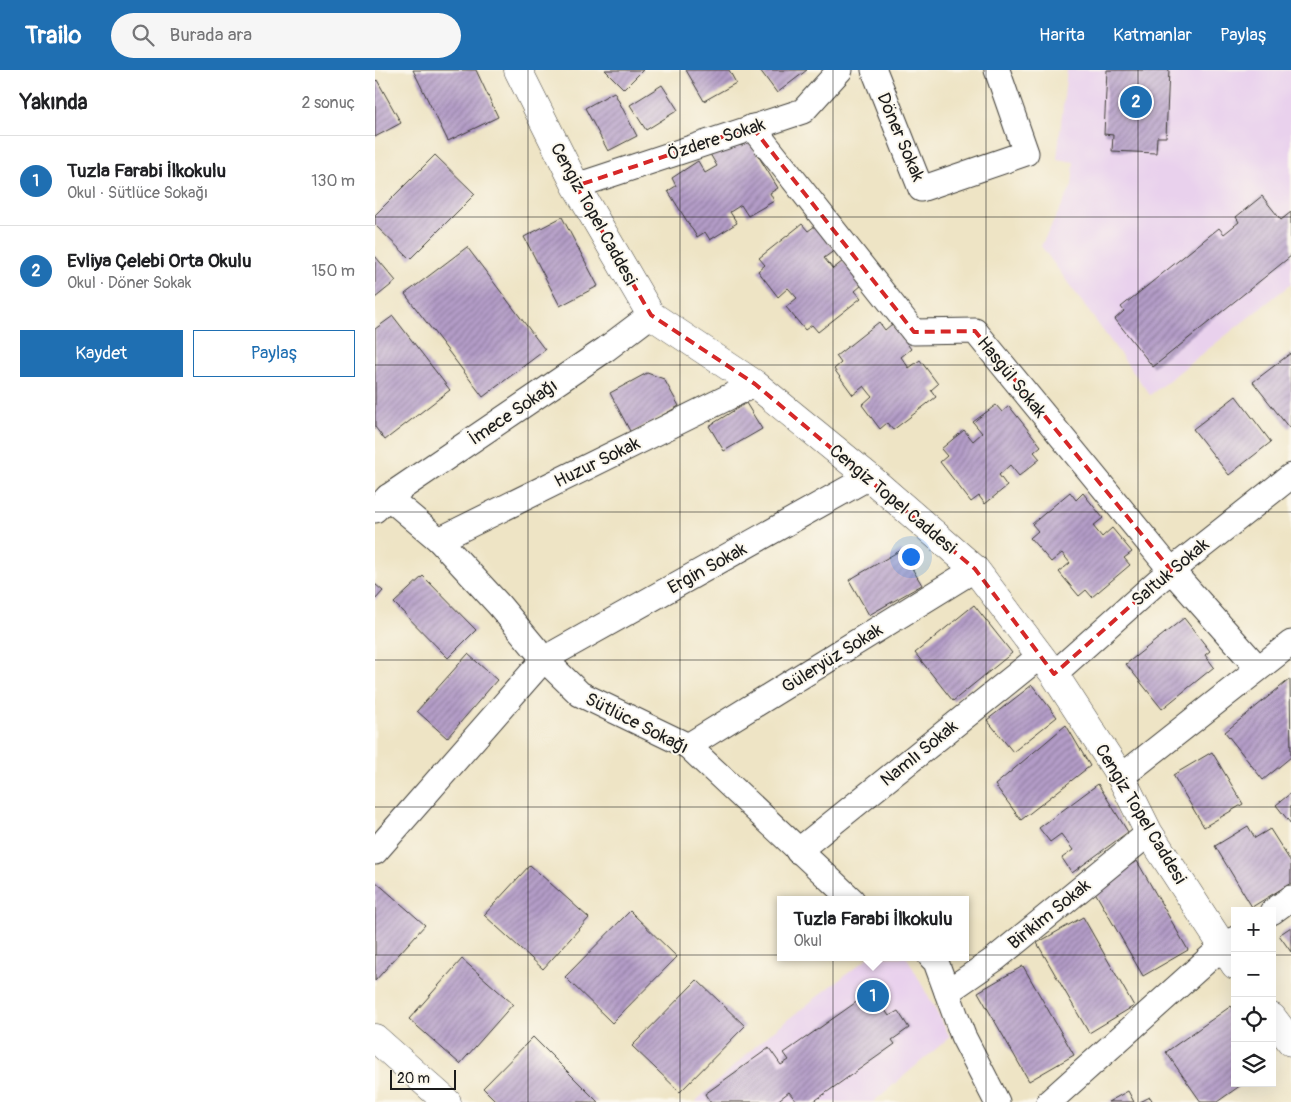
<!DOCTYPE html>
<html lang="tr">
<head>
<meta charset="utf-8">
<style>
  :root { --surface:#fff; --page:#f6f6f6; --text:#202124; --muted:#757577; --line:#e0e0e0; --accent:#1f6fb2 }
  body { margin:0; font-family:Pangolin,sans-serif; background:var(--page); color:var(--text) }
  .controls { position:absolute; right:15px; bottom:15px; display:grid; overflow:hidden; border-radius:0px; box-shadow:0 5px 20px #0002 }
  .controls button { width:45px; height:45px; display:grid; place-items:center; padding:0; border:0; border-bottom:1px solid var(--line); background:var(--surface); color:var(--text); font:25px sans-serif }
  .scale { position:absolute; left:15px; bottom:12px; width:66px; box-sizing:border-box; padding-left:5px; border:2px solid #1c1c1c; border-top:0; font-size:14px; line-height:18px; white-space:nowrap; color:#1c1c1c; -webkit-text-stroke:4px #fbf7ec; paint-order:stroke }
  .you { position:absolute; left:535px; top:486px; width:18px; height:18px; margin:-12px; border:4px solid #fff; border-radius:50%; background:#1a73e8; box-shadow:0 0 0 8px #1a73e833 }
  .badge { display:grid; place-items:center; width:32px; height:32px; border-radius:50%; background:var(--accent); color:#fff; font-size:16px; font-weight:700 }
  .pin { position:absolute; translate:-50% -50%; border:2px solid #fff; box-shadow:0 1px 5px #0006 }
  .popup { position:absolute; left:402px; top:826px; width:192px; height:65px; box-sizing:border-box; display:grid; place-content:center; border-radius:0px; background:var(--surface); filter:drop-shadow(0 1px 4px #0005); font-size:16px; white-space:nowrap; color:var(--muted) }
  .popup b { font-size:19px; color:var(--text) }
  .popup::after { content:''; position:absolute; left:50%; top:100%; margin-left:-10px; border:10px solid transparent; border-top-color:var(--surface) }
  .list { margin:0; padding:0; list-style:none }
  h2 { display:flex; justify-content:space-between; align-items:center; height:65px; margin:0; padding:0 20px; font-size:21px }
  h2 small { font-size:16px; font-weight:400; color:var(--muted) }
  .list li { display:grid; grid-template-columns:32px 1fr auto; gap:15px; align-items:center; box-sizing:border-box; height:90px; padding:0 20px; border-top:1px solid var(--line) }
  .list b { display:block; font-size:19px; white-space:nowrap }
  .list p { margin:0; font-size:16px; white-space:nowrap; color:var(--muted) }
  .list em { font-size:16px; font-style:normal; color:var(--muted) }
  .actions { display:flex; gap:10px; padding:15px 20px }
  .actions a { flex:1; padding:11px 0; border:1px solid var(--accent); border-radius:0px; text-align:center; font-size:18px; color:var(--accent) }
  .actions .main { background:var(--accent); color:#fff }
  .icon { flex:none; width:28px; height:28px; fill:none; stroke:currentColor; stroke-width:2; stroke-linecap:round; stroke-linejoin:round }
  .map { position:relative; flex:none; width:916px; height:1032px; overflow:hidden }
  header { display:flex; align-items:center; gap:30px; box-sizing:border-box; height:70px; padding:0 25px; background:var(--accent); color:#fff }
  header strong { font-size:24px }
  nav { display:flex; gap:28px; margin-inline-start:auto; font-size:18px }
  .search { width:350px; height:45px; background:var(--page); display:flex; align-items:center; gap:12px; box-sizing:border-box; padding:0 18px; border-radius:28px; color:var(--muted); font-size:19px }
  main { display:flex }
  aside { flex:1; background:var(--surface) }
  .map>svg:first-child { display:block }
</style>
</head>
<body>
<header>
<strong>Trailo</strong>
<div class="search"><svg class="icon" aria-label="search" viewBox="0 0 24 24"><circle cx="10" cy="10" r="6"/><path d="M15 15l6 6"/></svg>Burada ara</div>
<nav><a>Harita</a><a>Katmanlar</a><a>Paylaş</a></nav>
</header>
<main>
<aside>
<h2>Yakında<small>2 sonuç</small></h2>
<ul class="list">
<li><span class="badge">1</span><div><b>Tuzla Farabi İlkokulu</b><p>Okul · Sütlüce Sokağı</p></div><em>130 m</em></li>
<li><span class="badge">2</span><div><b>Evliya Çelebi Orta Okulu</b><p>Okul · Döner Sokak</p></div><em>150 m</em></li>
</ul>
<div class="actions"><a class="main">Kaydet</a><a>Paylaş</a></div>
</aside>
<div class="map">
<svg width="916" height="1032" viewBox="0 0 916 1032">
  <defs>
    <pattern id="building-hatch" width="6" height="6" patternUnits="userSpaceOnUse" patternTransform="scale(1.25)"><rect width="6" height="6" fill="#b39cc7"/><path d="M-1 1l2-2M0 6l6-6M5 7l2-2" fill="none" stroke="#917ea1"/></pattern>
  </defs>
  <rect width="100%" height="100%" fill="#fbf7ec"/>
  <filter id="ink" filterUnits="userSpaceOnUse"><feTurbulence type="fractalNoise" baseFrequency=".02" numOctaves="2"/><feDisplacementMap in="SourceGraphic" scale="10" xChannelSelector="R" yChannelSelector="G"/><feConvolveMatrix kernelMatrix="1 2 1 2 8 2 1 2 1" color-interpolation-filters="sRGB"/></filter>
  <filter id="wash" filterUnits="userSpaceOnUse"><feTurbulence type="fractalNoise" baseFrequency=".0096" numOctaves="4" result="noise"/><feDisplacementMap in="SourceGraphic" scale="20" xChannelSelector="R" yChannelSelector="G"/><feGaussianBlur stdDeviation="1.12" result="paint"/><feColorMatrix in="noise" values="0 0 0 0 0 0 0 0 0 0 0 0 0 0 0 0 0 1.4 0 .05"/><feComposite in="paint" operator="in"/></filter>
  <g filter="url(#wash)">
    <rect width="100%" height="100%" fill="#eee4c5"/>
    <g fill="#e9d1ed">
      <polygon points="692,0 916,0 916,214 775,325 666,176 697,116 699,92 682,89"/>
      <polygon points="494,887 530,887 533,889 575,967 498,1032 320,1032 394,964"/>
    </g>
    <g id="blocks">
      <g fill="url(#building-hatch)">
        <polygon points="38,0 101,0 123,47 73,71"/>
        <polygon points="230,0 268,0 249,19"/>
        <polygon points="311,0 354,0 361,13 329,31"/>
        <polygon points="385,0 432,0 402,23"/>
        <polygon points="732,0 794,0 791,67 782,67 781,83 737,81 738,65 729,64"/>
        <polygon points="2,10 26,53 0,67 0,12"/>
        <polygon points="287,15 303,40 271,60 255,35"/>
        <polygon points="239,22 262,66 233,81 210,38"/>
        <polygon points="362,68 366,76 374,71 403,118 395,123 399,131 373,146 366,135 355,142 362,153 335,170 330,162 322,167 293,121 301,116 297,108 323,91 330,103 342,96 335,84"/>
        <polygon points="60,85 100,124 35,189 0,155 0,145"/>
        <polygon points="887,126 906,150 916,142 916,186 778,297 740,249 749,241 746,237 844,158 849,164 864,152 861,147"/>
        <polygon points="187,147 223,216 185,236 149,167"/>
        <polygon points="427,154 433,161 440,156 460,180 449,188 458,199 468,191 487,215 480,221 486,228 443,262 437,255 430,260 411,237 422,228 413,218 403,227 383,201 390,195 384,188"/>
        <polygon points="92,177 170,280 108,327 30,224"/>
        <polygon points="0,186 21,211 0,228"/>
        <polygon points="18,246 75,320 10,370 0,357 0,259"/>
        <polygon points="504,252 510,260 517,254 536,279 526,287 534,298 545,290 563,314 556,320 561,327 518,360 512,353 505,359 487,335 497,326 489,316 478,325 459,299 466,293 461,286"/>
        <polygon points="916,283 916,357 914,358 878,312"/>
        <polygon points="272,303 289,309 304,336 256,363 235,323"/>
        <polygon points="861,326 896,372 854,405 818,359"/>
        <polygon points="371,333 387,359 349,381 334,356"/>
        <polygon points="621,335 627,342 634,336 666,376 659,382 665,389 644,406 635,395 624,405 632,416 610,434 604,426 596,432 565,392 572,386 566,379 589,360 598,371 607,363 598,352"/>
        <polygon points="695,422 701,430 708,423 728,448 718,456 727,467 737,458 757,482 749,488 755,495 717,527 711,520 704,526 684,502 695,493 687,483 676,492 655,468 663,461 657,454"/>
        <polygon points="526,480 547,515 494,545 474,510"/>
        <polygon points="48,506 101,560 73,588 19,533"/>
        <polygon points="0,514 8,521 0,530"/>
        <polygon points="599,535 637,583 578,631 540,583"/>
        <polygon points="809,548 835,581 830,585 839,597 787,639 751,594"/>
        <polygon points="93,584 122,610 72,668 42,641"/>
        <polygon points="915,609 916,687 888,710 850,662"/>
        <polygon points="657,615 682,647 638,682 612,650"/>
        <polygon points="691,655 715,696 646,750 620,715"/>
        <polygon points="837,682 868,734 829,757 798,705"/>
        <polygon points="723,714 753,762 697,803 687,788 698,780 686,764 675,772 664,758"/>
        <polygon points="916,723 916,754 901,735"/>
        <polygon points="873,756 880,768 895,759 916,792 916,813 877,837 840,776"/>
        <polygon points="762,791 813,880 768,906 717,817"/>
        <polygon points="155,795 214,848 168,899 109,845"/>
        <polygon points="0,811 50,855 0,911"/>
        <polygon points="255,841 302,887 237,953 190,907"/>
        <polygon points="708,847 759,936 714,963 662,873"/>
        <polygon points="916,857 916,882 904,865"/>
        <polygon points="87,889 138,934 85,994 34,949"/>
        <polygon points="648,896 699,985 654,1011 603,922"/>
        <polygon points="322,910 370,956 305,1022 257,976"/>
        <polygon points="497,921 514,946 523,941 534,958 517,970 520,974 438,1032 422,1032 414,1022 401,1032 335,1032 330,1024 394,978 406,995 414,990 409,983"/>
        <polygon points="856,936 860,941 860,1013 869,1013 842,1032 826,1032 791,982"/>
        <polygon points="158,967 223,1032 122,1032 108,1018"/>
        <polygon points="753,1021 759,1032 733,1032"/>
        <polygon points="775,1027 778,1032 765,1032"/>
      </g>
    </g>
  </g>
  <g filter="url(#ink)">
    <use href="#blocks" fill-opacity="0" stroke="#3c3a35" stroke-width="1"/>
    <g fill="none" stroke-linecap="round" stroke-linejoin="round">
      <g stroke="#3c3a35" stroke-width="27">
        <g id="street">
          <polyline points="499,0 546,119 651,83 622,0"/>
          <polyline points="377,57 539,262 600,261 796,500 883,598"/>
          <polyline points="201,116 428,41 465,0"/>
          <polyline points="13,427 64,470 124,535 169,589 205,624 313,676 477,830"/>
          <polyline points="0,440 13,427 231,279 276,245"/>
          <polyline points="64,470 380,314"/>
          <polyline points="679,604 783,511 916,406"/>
          <polyline points="313,676 600,499"/>
          <polyline points="746,707 916,573"/>
          <polyline points="423,781 665,586"/>
          <polyline points="0,782 169,589 494,407"/>
          <polyline points="897,842 916,828"/>
          <polyline points="556,887 561,892 588,966 622,1032"/>
          <polyline points="572,922 620,889 774,763"/>
          <polyline points="674,1032 847,877 860,869"/>
        </g>
      </g>
      <g stroke="#3c3a35" stroke-width="29">
        <g id="secondary">
          <polyline points="143,0 201,116 276,245 380,314 494,407 600,499 679,604 746,707 774,763 860,895"/>
          <polyline points="897,947 916,972"/>
          <polyline points="0,968 72,1032"/>
        </g>
      </g>
      <use href="#street" stroke="#fff" stroke-width="25"/>
      <use href="#secondary" stroke="#fff" stroke-width="28"/>
    </g>
  </g>
  <path fill="none" stroke="#d62828" stroke-width="4" stroke-dasharray="10 6" stroke-linejoin="round" d="M377 57 539 262 600 261 796 500 679 604 600 499 380 314 276 245 201 116Z"/>
  <path fill="none" stroke="#1c1c1c" stroke-width="1" stroke-opacity="0.55" d="M153 0V1032M305 0V1032M458 0V1032M611 0V1032M763 0V1032M0 147H916M0 295H916M0 442H916M0 590H916M0 737H916M0 885H860M897 885H916"/>
  <g text-anchor="middle" stroke-width="4" stroke-linejoin="round" paint-order="stroke">
    <g font-size="18" fill="#1c1c1c" stroke="#fbf7ec">
      <text transform="translate(526 67) rotate(67)" y="6">Döner Sokak</text>
      <text transform="translate(341 69) rotate(-18)" y="6">Özdere Sokak</text>
      <text transform="translate(219 144) rotate(61)" y="6">Cengiz Topel Caddesi</text>
      <text transform="translate(637 307) rotate(51)" y="6">Hasgül Sokak</text>
      <text transform="translate(138 342) rotate(-34)" y="6">İmece Sokağı</text>
      <text transform="translate(222 392) rotate(-26)" y="6">Huzur Sokak</text>
      <text transform="translate(518 429) rotate(40)" y="6">Cengiz Topel Caddesi</text>
      <text transform="translate(332 498) rotate(-29)" y="6">Ergin Sokak</text>
      <text transform="translate(795 502) rotate(-40)" y="6">Saltuk Sokak</text>
      <text transform="translate(457 588) rotate(-32)" y="6">Güleryüz Sokak</text>
      <text transform="translate(262 653) rotate(27)" y="6">Sütlüce Sokağı</text>
      <text transform="translate(544 683) rotate(-39)" y="6">Namlı Sokak</text>
      <text transform="translate(766 744) rotate(59)" y="6">Cengiz Topel Caddesi</text>
      <text transform="translate(674 844) rotate(-39)" y="6">Birikim Sokak</text>
    </g>
  </g>
</svg>
<div class="controls">
<button>+</button>
<button>−</button>
<button><svg class="icon" aria-label="locate" viewBox="0 0 24 24"><circle cx="12" cy="12" r="6"/><path d="M12 2v4M12 18v4M2 12h4M18 12h4"/></svg></button>
<button><svg class="icon" aria-label="layers" viewBox="0 0 24 24"><path d="M12 4l9 5-9 5-9-5zM3 14l9 5 9-5"/></svg></button>
</div>
<div class="scale">20 m</div>
<div class="you"></div>
<div class="pin badge" style="left:498px;top:926px">1</div>
<div class="popup"><b>Tuzla Farabi İlkokulu</b>Okul</div>
<div class="pin badge" style="left:761px;top:32px">2</div>
</div>
</main>
</body>
</html>
